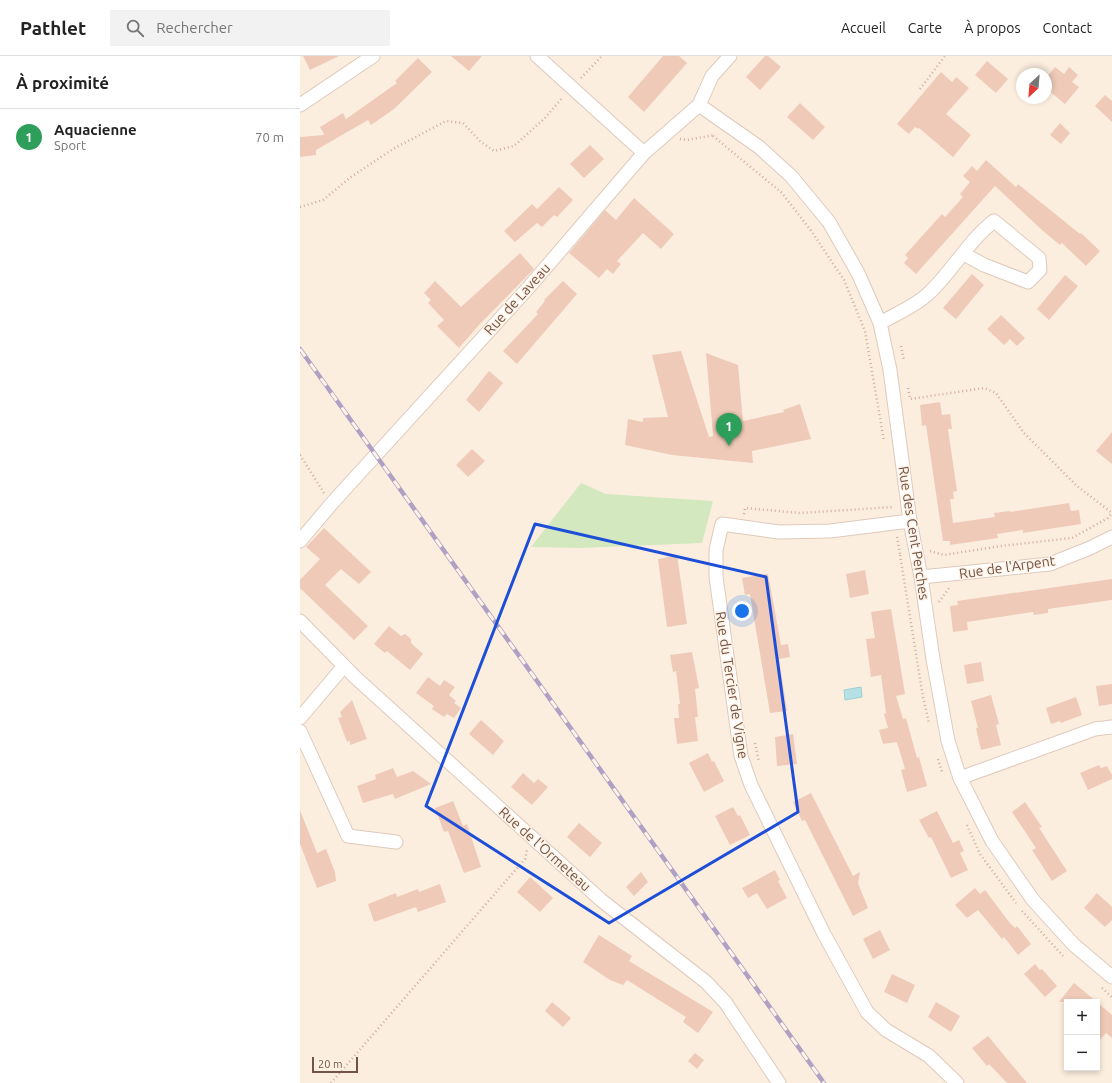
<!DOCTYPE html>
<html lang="fr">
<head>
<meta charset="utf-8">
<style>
  :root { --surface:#fff; --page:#f2f2f2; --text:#222; --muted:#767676; --line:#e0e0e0; --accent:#e45c46 }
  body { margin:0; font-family:Ubuntu,sans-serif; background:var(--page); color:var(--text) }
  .controls { position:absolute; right:12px; bottom:12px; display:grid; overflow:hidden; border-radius:0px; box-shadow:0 2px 6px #0003 }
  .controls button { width:36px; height:36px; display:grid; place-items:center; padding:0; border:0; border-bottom:1px solid var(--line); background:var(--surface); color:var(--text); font:20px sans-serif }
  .compass { position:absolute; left:716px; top:12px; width:36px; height:36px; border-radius:50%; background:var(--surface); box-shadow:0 2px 6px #0003; rotate:206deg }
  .scale { position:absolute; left:12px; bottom:10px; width:46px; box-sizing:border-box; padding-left:4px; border:2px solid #715348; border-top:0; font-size:11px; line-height:14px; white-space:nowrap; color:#715348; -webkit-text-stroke:3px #fff3e5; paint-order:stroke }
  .you { position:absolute; left:442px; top:555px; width:14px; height:14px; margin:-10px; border:3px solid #fff; border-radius:50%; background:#1a73e8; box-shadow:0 0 0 6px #1a73e833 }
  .badge { display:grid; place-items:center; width:26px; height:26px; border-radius:50%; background:var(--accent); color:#fff; font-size:13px; font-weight:700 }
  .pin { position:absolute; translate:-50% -33px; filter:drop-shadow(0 1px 2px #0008) }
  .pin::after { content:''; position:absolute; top:21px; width:14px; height:12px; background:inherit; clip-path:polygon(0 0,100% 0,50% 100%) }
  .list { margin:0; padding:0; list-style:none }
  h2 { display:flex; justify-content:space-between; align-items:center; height:52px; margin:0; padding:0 16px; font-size:17px }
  h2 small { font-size:13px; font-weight:400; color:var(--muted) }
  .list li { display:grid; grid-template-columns:26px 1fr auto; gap:12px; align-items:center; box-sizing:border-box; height:56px; padding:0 16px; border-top:1px solid var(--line) }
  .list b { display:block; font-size:15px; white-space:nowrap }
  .list p { margin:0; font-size:13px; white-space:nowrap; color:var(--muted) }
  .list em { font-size:13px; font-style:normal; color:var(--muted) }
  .icon { flex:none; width:22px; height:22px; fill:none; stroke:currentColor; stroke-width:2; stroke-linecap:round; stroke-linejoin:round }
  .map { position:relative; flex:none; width:812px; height:1027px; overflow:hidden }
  header { display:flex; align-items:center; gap:24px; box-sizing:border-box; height:56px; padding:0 20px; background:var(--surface); border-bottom:1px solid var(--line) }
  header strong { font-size:19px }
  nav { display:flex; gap:22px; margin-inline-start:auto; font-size:14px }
  .search { width:280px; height:36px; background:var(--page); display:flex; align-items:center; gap:10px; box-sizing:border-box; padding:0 14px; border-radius:0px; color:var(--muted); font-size:15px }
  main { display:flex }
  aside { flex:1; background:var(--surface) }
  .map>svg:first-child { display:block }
</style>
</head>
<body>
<header>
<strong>Pathlet</strong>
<div class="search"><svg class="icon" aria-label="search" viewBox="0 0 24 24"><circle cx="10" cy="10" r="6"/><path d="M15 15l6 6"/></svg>Rechercher</div>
<nav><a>Accueil</a><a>Carte</a><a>À propos</a><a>Contact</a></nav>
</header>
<main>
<aside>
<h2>À proximité<small></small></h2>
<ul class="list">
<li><span class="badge" style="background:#2e9e5b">1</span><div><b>Aquacienne</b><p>Sport</p></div><em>70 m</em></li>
</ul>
</aside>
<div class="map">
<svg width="812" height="1027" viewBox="0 0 812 1027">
  <rect width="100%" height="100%" fill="#fbeedf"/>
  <polygon fill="#d3e8bf" points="281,427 306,438 413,445 402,487 281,492 231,491"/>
  <polygon fill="#b5e1e4" stroke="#9bd1d5" points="561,631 562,641 545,644 544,634"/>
  <g fill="#f0cab8">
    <polygon points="3,0 39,0 10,14"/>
    <polygon points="151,0 182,0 169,15"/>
    <polygon points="363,0 379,0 387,7 344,56 328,41"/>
    <polygon points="465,0 468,0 481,11 460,34 446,21"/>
    <polygon points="118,2 132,16 94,53 71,69 68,64 16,94 16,99 0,101 0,81 23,79 24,78 20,71 43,57 46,63 97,27 95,25"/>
    <polygon points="687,5 708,23 696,37 675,19"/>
    <polygon points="755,11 764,18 769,11 778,19 772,26 779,31 765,48 748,34 751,31 746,25 746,22"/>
    <polygon points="641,16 652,26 656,21 669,32 646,58 671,79 653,101 619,72 618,73 615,71 609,78 597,68"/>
    <polygon points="805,39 812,45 812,66 795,50"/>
    <polygon points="500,47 525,71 513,84 487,61"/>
    <polygon points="760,67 770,77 761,88 750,79"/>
    <polygon points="290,89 304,103 284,122 270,108"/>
    <polygon points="686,104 716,131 718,128 780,178 781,177 800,195 786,210 762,187 760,189 743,175 695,130 616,218 604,207 608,202 605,199 642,158 645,161 663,141 660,138 670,126 663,120 672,110 677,115"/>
    <polygon points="259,131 273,144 257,161 254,159 242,171 237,167 215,186 204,175 232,148 237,153"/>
    <polygon points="334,142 374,178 361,193 343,177 317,205 321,208 313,218 307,213 299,222 269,197 305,154 316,164"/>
    <polygon points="220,197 234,213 179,269 159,292 137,270 144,264 128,247 131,244 124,237 135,225 161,251"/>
    <polygon points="672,218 684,229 656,263 643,252"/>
    <polygon points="765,219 778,230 749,264 737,253"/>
    <polygon points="263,225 277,238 217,308 203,295 238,258 236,256 245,245 244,244"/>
    <polygon points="701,259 725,282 717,290 710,283 704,289 687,273"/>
    <polygon points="381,295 409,381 413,380 406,297 438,309 443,365 484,356 483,354 500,348 511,383 452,395 453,407 372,399 325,389 328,363 343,366 343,362 368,361 352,299"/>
    <polygon points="189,315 203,327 179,356 166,344"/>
    <polygon points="640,346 642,359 650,358 652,373 648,373 657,435 653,436 654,443 650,443 653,467 695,461 694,457 710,455 710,456 769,447 771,455 779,454 781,468 723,477 723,474 697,478 698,482 650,489 650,485 643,485 626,369 622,370 620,349"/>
    <polygon points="812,376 812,408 796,395"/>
    <polygon points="172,393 185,405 168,421 156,409"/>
    <polygon points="24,472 71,516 59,528 41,513 25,529 68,570 54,584 0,532 0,524 20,503 6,491"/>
    <polygon points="377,499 387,568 367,571 358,503"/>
    <polygon points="565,514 569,538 550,542 546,518"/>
    <polygon points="468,518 481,589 488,588 490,601 479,603 487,655 470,657 450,538 445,539 442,522"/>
    <polygon points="812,523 812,544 748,553 748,557 734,559 733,556 667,566 668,574 653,576 650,550 658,549 657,545"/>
    <polygon points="591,553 605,638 596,640 603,663 606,662 617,702 619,701 627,730 607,736 601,714 605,713 597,686 583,688 579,674 588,672 584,658 586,657 581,619 571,621 566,583 575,582 571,556"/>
    <polygon points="89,570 101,580 105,578 111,583 111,587 123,598 110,614 87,595 85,597 74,588"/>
    <polygon points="392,596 399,632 395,633 398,661 395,661 398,685 377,688 374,662 379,662 378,648 380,648 376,615 373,616 370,599"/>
    <polygon points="681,606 684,625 667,628 664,609"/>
    <polygon points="128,621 140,630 144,624 155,631 149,639 156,645 154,647 161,652 154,662 147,658 144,661 132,653 134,650 116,637"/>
    <polygon points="812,628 812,648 799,650 796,630"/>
    <polygon points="691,639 699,668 696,669 701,689 681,694 676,672 678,672 671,645"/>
    <polygon points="776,641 782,659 761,667 760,665 751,668 746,652"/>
    <polygon points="52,644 67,683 50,689 50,685 47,686 38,662 42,661 40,656"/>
    <polygon points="181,664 204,685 193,699 169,678"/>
    <polygon points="493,678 497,708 477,710 475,681"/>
    <polygon points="408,697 412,706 414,705 424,725 404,736 389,707"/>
    <polygon points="799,709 801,712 807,710 812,719 812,723 788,734 780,717"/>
    <polygon points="93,712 97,721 113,715 131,728 95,743 93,738 63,747 57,730 76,723 75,719"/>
    <polygon points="223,717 234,727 238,723 248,731 232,749 211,731"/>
    <polygon points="511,737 553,820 560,816 558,827 568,852 553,860 505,764 502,765 493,746"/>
    <polygon points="153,745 163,770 167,768 181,811 164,817 148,775 144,776 135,752"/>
    <polygon points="725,746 742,771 739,772 767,815 752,825 732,794 736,792 712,756"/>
    <polygon points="433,751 438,760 440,759 450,779 430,789 415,760"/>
    <polygon points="0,754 17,797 26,793 35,816 36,825 17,832 0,788"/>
    <polygon points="637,755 653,787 659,784 664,795 660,797 668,814 651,822 631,781 629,782 619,764"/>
    <polygon points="279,767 302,787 290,801 267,781"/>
    <polygon points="475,814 480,824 478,825 487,842 467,853 457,837 448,842 442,832"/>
    <polygon points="341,816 348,826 334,840 326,831"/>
    <polygon points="230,821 253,842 240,856 217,836"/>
    <polygon points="140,828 146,846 118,856 116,851 74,866 68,848 96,837 97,841 118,833 119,836"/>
    <polygon points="675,832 680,838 685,834 709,866 715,872 717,870 731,888 718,899 704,881 702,883 678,854 667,862 655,849"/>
    <polygon points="797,837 812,851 812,864 805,871 784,852"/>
    <polygon points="580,874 590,894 573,903 563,883"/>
    <polygon points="299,879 332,900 329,905 413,956 398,977 383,966 386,961 327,924 323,929 310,924 283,906"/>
    <polygon points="735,908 740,914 742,913 757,930 745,941 724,918"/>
    <polygon points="592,918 615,929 607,947 584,936"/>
    <polygon points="774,927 797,946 759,946"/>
    <polygon points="252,946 271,962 263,971 245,955"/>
    <polygon points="636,946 660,960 651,976 628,961"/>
    <polygon points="797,946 812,959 812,982 806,977 797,987"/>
    <polygon points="688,980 727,1027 707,1027 689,1008 687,1010 672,992"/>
    <polygon points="395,997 404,1004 397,1013 388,1005"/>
  </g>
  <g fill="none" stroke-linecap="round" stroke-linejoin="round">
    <g stroke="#dfcabc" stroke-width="15">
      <g id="minor">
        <polyline points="237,0 344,97"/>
        <polyline points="0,49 73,0"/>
        <polyline points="399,49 459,91 491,120 529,166 558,217 580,267 590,314 610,465 621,521 633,603 648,685 660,722 692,785 733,844 774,889 812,921"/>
        <path d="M580 267C596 258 615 250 628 238 652 216 668 185 694 165L739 202 740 214 728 226 684 209 664 198"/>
        <polyline points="610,465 530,475 479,476 422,468 416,494 416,521 441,700 451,729 524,878 567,956 586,974 629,1000 657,1027"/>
        <polyline points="0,485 33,446 229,231 344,97 399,49 412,20 430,0"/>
        <polyline points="621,521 750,508 790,492 812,481"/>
        <polyline points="0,565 55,621 301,844 406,926 425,946 479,1027"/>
        <polyline points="0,662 44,610"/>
        <polyline points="0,675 48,780 96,786"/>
        <polyline points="660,722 795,673 812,671"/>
      </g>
    </g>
    <g stroke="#d4ad9c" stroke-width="2.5" stroke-dasharray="1 3" stroke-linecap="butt">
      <polyline points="281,22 302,0"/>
      <polyline points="620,33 645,0"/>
      <polyline points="413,80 482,137 512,176 544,224 565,275 584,385"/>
      <polyline points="380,83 387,84 414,79"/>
      <polyline points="0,151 23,144 51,121 93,93 146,65 163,67 180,85 194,95 214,90 244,63 263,41"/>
      <polyline points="601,290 604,305"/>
      <polyline points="608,332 610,343 684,332 696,337 724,377 777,430 812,457"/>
      <polyline points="0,399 24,437"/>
      <polyline points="444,458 445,452 500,457 593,451"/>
      <polyline points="597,481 600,498"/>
      <polyline points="630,495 644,499 701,490 772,482 808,462 812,457"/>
      <polyline points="600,499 623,641 629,667"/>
      <polyline points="639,546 649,532"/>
      <polyline points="455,687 459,706"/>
      <polyline points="638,703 642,716"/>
      <polyline points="667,769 680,798 716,847"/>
      <polyline points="722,855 763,900"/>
      <polyline points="802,932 812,941"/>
      <polyline points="31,1027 218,811 225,803 227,794"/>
    </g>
    <use href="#minor" stroke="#fff" stroke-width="13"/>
    <g stroke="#b0a0c3" stroke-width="4.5">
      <polyline id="rail" points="0,293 524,1027"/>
    </g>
    <use href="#rail" stroke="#fff3e5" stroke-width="3" stroke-dasharray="9" stroke-linecap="butt"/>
  </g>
  <path fill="none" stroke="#1d4ed8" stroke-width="3" stroke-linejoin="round" d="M235 468 466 521 498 756 309 867 126 750Z"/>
  <g text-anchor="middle" stroke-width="3" stroke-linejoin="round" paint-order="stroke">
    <g font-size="14" fill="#715348" stroke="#fff3e5">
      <text transform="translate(217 243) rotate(-48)" y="5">Rue de Laveau</text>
      <text transform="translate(614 477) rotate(81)" y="5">Rue des Cent Perches</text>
      <text transform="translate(707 511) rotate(-8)" y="5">Rue de l'Arpent</text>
      <text transform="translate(432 629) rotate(81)" y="5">Rue du Tercier de Vigne</text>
      <text transform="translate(245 793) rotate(42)" y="5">Rue de l'Ormeteau</text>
    </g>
  </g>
</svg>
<div class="controls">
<button>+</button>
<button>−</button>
</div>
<svg class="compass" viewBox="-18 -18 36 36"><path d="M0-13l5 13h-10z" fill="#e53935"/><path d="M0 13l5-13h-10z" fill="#767676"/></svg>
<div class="scale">20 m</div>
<div class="you"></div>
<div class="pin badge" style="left:429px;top:390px;background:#2e9e5b">1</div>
</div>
</main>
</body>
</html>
